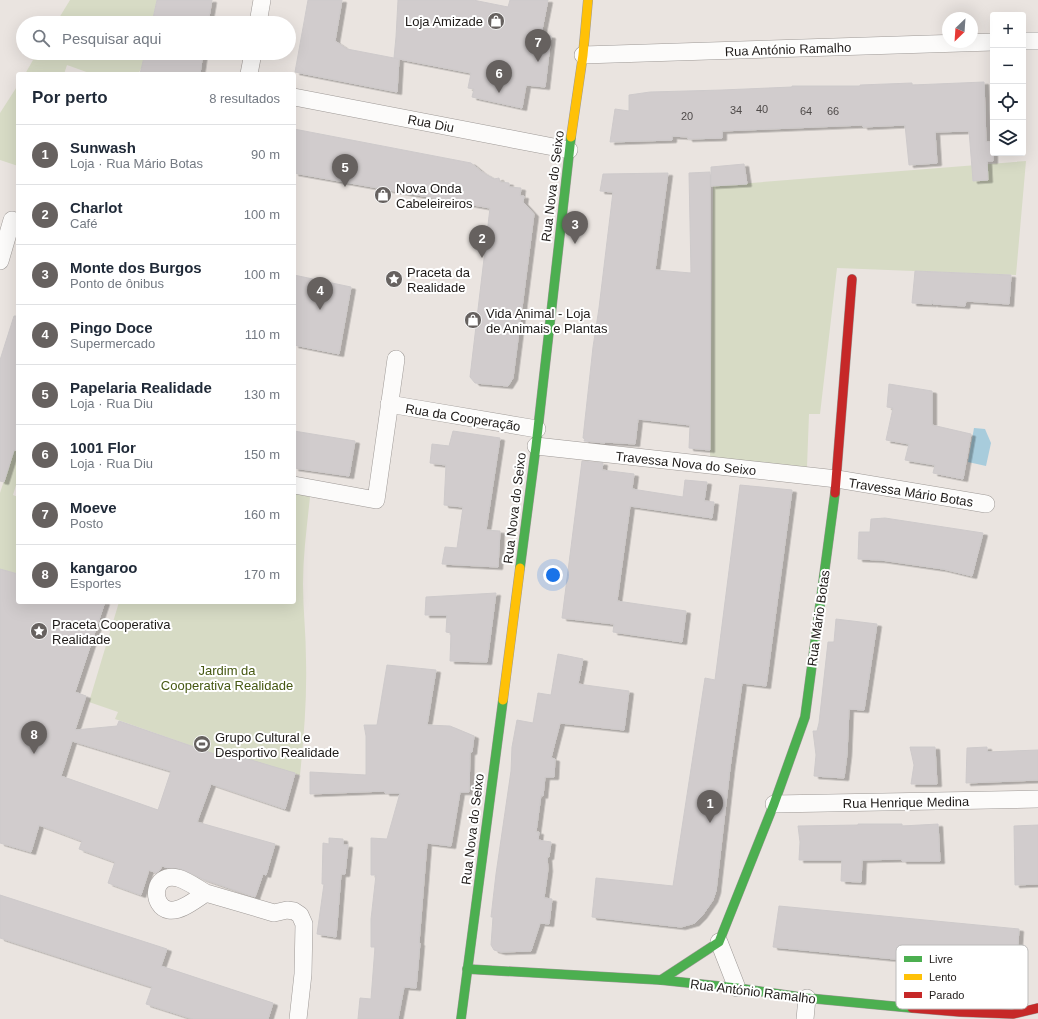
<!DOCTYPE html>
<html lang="pt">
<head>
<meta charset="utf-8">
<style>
  :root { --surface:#fff; --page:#f6f6f7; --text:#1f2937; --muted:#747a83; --line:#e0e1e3; --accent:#66615f }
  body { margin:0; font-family:Arial,sans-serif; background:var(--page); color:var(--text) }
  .controls { position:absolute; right:12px; top:12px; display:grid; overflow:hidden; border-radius:4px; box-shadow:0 4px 16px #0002 }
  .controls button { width:36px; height:36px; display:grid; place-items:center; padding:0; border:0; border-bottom:1px solid var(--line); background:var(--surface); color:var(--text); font:20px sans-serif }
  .compass { position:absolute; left:942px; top:12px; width:36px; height:36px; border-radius:50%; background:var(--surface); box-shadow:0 4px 16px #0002; rotate:205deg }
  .you { position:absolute; left:553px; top:575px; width:14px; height:14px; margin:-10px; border:3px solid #fff; border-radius:50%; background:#1a73e8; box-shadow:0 0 0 6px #1a73e833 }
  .badge { display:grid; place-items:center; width:26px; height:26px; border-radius:50%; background:var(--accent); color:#fff; font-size:13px; font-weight:700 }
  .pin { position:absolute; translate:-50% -33px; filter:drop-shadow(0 1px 2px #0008) }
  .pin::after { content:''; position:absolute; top:21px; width:14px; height:12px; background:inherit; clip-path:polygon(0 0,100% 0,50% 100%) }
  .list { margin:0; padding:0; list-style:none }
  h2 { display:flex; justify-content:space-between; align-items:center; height:52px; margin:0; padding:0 16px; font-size:17px }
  h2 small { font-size:13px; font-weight:400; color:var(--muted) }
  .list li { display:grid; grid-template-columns:26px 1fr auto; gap:12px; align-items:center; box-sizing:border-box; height:60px; padding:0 16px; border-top:1px solid var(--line) }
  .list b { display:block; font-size:15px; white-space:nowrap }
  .list p { margin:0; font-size:13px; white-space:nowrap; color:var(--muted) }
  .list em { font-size:13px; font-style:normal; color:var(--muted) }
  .icon { flex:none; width:22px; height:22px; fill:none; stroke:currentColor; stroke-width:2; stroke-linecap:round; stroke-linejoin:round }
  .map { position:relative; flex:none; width:1038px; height:1019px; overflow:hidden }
  .search { position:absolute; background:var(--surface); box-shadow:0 4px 16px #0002; left:16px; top:16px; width:280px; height:44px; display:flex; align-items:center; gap:10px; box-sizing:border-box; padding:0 14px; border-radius:22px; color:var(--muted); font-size:15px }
  .panel { position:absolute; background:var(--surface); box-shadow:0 4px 16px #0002; left:16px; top:72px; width:280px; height:532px; border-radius:4px }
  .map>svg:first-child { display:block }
</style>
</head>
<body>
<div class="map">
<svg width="1038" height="1019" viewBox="0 0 1038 1019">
  <defs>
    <filter id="shadow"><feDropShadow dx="4.5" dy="2.5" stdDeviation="0" flood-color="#0004"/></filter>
  </defs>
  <rect width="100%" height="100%" fill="#eae4e0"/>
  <g fill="#d7dbc5">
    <polygon points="70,0 157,0 152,23 56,23"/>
    <polygon points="37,53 145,53 142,67 138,74 92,74 67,65 64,74 25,74"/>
    <polygon points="18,85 18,166 0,160 0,113"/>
    <polygon points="1026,161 1016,275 837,268 820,414 809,414 807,467 710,458 713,186"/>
    <polygon points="14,450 18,451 18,479 13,495 18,497 18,574 0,569 0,493"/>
    <path d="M294 493 310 497C307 526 303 555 303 584 303 609 306 635 306 660 307 699 304 736 300 775L231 754 229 759 115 719 118 712 89 702 119 602H294Z"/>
  </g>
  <polygon fill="#a8ccdc" points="974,428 985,429 991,443 986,466 968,462"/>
  <g fill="#d1cccd" stroke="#cecacb" fill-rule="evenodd" filter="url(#shadow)">
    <polygon points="157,0 212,0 208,23 152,23"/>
    <polygon points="308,0 342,0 335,41 347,49 399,59 397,92 295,72"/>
    <polygon points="398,0 473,0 508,7 510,0 548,0 541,35 551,36 545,87 526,85 522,108 472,97 474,89 468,88 471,73 394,58 396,37"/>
    <polygon points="145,53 203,53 200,74 140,74"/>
    <polygon points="984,82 986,142 993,142 993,161 987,161 988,180 973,181 969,131 935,132 937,163 909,165 905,125 863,127 863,125 722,131 722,138 688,139 688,137 672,136 672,140 610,142 615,109 629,111 629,95 650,92 722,90 792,87 792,86 860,86 860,85 912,83 912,85"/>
    <polygon points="294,129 471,163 482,172 494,179 499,178 500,182 509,183 509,187 521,188 520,196 524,196 523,202 534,214 513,378 508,386 475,383 470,377 490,208 294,173"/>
    <polygon points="744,164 747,184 711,186 711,167"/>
    <polygon points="710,172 710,450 689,448 690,425 638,419 635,444 605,442 605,443 584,441 585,439 583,438 593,347 599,308 613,192 600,191 603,174 668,173 655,270 691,273 689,173"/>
    <polygon points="915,271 1011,275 1009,304 966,301 965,306 933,304 932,300 932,304 912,303"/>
    <polygon points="294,275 351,287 339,354 294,345"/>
    <polygon points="14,316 18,316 18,451 14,450 4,482 0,481 0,360"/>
    <polygon points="889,384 932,391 932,425 971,434 963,479 933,473 935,465 905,460 909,444 886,440 893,408 887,407"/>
    <polygon points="294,431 355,441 349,476 294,468"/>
    <polygon points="453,431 500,438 486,530 500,531 498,567 442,564 445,547 457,548 463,507 444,505 446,465 430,463 432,444 449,446"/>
    <polygon points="582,461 603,463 602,470 634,474 632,489 683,497 685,480 707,482 704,501 714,502 712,518 630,506 617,601 686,611 682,642 613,632 614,624 562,618"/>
    <polygon points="740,485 792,490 766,686 742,683 730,768 716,891 713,900 702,916 695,923 681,927 592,917 596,878 673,886 705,678 715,680"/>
    <polygon points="885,518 983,533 972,576 943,569 881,560 858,559 859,532 870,532 871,519"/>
    <path d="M0 569 18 574V602H105L75 692 86 696 75 730 117 726 119 721 229 759 231 754 295 773 285 809 211 784 197 822 275 844 266 875 263 874 255 897 203 879 181 869 168 868 162 866 160 870 156 873 149 870 141 895 108 883 115 862 79 849 82 841 39 825 31 852 0 843ZM72 741 171 771 158 810 61 776Z"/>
    <polygon points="496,593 487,662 450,661 451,633 446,632 447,615 425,615 426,597"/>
    <polygon points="836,619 877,624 864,710 849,709 847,754 844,778 814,776 816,755 813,731 817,731 819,723 828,642 834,642"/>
    <polygon points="558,654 583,659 578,684 629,691 624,730 560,723 551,758 555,759 554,777 545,777 543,796 541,795 536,832 539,832 538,840 551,842 549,857 547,857 548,869 544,898 552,899 549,924 540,923 531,951 501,952 494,950 491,945 493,917 491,917 496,874 511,771 512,747 517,720 533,723 538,693 551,695"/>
    <polygon points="387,665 436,670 427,725 450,726 474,736 472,752 470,752 469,792 460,792 451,846 427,843 419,943 420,943 416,988 404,987 398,1019 358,1019 360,998 371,999 375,947 371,947 371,919 376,875 371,875 371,838 387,839 400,793 385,793 385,791 310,794 310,772 366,775 366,736 364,725 377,725"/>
    <polygon points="910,747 935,747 937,784 911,784 914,765"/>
    <polygon points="987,747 987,752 1038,750 1038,780 966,783 967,748"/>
    <polygon points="858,824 902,824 902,826 938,824 940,861 902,861 902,859 862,860 861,882 841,881 842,860 799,860 800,842 798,826 858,825"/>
    <polygon points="1038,825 1038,884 1015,885 1014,826"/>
    <polygon points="329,838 343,839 343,845 348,845 345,874 341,874 336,937 317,934 324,884 322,884 323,843 329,844"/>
    <polygon points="0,895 167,949 161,966 273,1003 268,1019 193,1019 146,1004 152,987 0,938"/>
    <polygon points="779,906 1019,929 1016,971 773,947"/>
  </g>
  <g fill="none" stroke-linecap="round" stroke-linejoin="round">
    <g stroke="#9e9996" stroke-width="18">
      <g id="street">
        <polyline points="258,23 262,0"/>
        <polyline points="1023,41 1038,41"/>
        <polyline points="583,55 993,42"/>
        <polyline points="249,74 253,53"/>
        <polyline points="294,97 569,150"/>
        <polyline points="0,261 12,220"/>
        <polyline points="389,404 537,429"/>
        <polyline points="536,446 837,479 986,504"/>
        <polyline points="294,485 376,500 396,359"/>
        <polyline points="774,804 1038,799"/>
        <path d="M206 893C197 888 188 881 178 878 151 872 151 907 169 910 181 912 196 899 206 893L274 913 287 910 294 911 300 915 304 924 303 974 298 1019"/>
        <polyline points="719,942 737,988"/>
        <polyline points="805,1019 807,998"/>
      </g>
    </g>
    <g stroke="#9e9996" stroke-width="10">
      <g id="fast">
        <polyline points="520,568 536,446 571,137"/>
        <polyline points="467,969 661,980 737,988 807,998 912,1008"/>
        <polyline points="661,980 719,942 774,804 805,717 835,493"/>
        <polyline points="461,1019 503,700"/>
      </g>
    </g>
    <g stroke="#9e9996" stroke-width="10">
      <g id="slow">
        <polyline points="571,137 583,55 588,0"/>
        <polyline points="503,700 520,568"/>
      </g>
    </g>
    <g stroke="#9e9996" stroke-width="10">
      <g id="jam">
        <polyline points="835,493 852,279"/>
        <polyline points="912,1008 960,1012 1013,1014 1038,1008"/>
      </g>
    </g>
    <use href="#street" stroke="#fcfbfa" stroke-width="17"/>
    <use href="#fast" stroke="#4caf50" stroke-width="9"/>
    <use href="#slow" stroke="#ffc107" stroke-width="9"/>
    <use href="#jam" stroke="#c62828" stroke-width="9"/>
  </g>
  <defs>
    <g id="shop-disc" transform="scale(0.9)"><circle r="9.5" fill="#66615f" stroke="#fff"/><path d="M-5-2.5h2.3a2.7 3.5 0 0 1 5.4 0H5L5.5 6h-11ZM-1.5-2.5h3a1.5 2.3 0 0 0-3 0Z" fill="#fff"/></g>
    <g id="sight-disc" transform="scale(0.9)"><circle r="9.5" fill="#66615f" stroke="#fff"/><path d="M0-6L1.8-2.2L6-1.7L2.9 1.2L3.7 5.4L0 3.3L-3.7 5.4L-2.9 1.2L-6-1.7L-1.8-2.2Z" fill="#fff"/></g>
    <g id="stadium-disc" transform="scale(0.9)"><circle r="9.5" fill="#66615f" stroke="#fff"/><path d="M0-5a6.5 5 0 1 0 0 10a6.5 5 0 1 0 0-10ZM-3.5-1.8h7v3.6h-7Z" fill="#fff"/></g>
  </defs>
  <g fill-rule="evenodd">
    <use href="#shop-disc" x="496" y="21"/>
    <use href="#shop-disc" x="383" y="195"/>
    <use href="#sight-disc" x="394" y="279"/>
    <use href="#shop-disc" x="473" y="320"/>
    <use href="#sight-disc" x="39" y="631"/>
    <use href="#stadium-disc" x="202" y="744"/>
  </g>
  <g text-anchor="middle" stroke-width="4" stroke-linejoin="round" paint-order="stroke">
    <g font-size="11" fill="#4e4a49">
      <text x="762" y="113">40</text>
      <text x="736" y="114">34</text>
      <text x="806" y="115">64</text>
      <text x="833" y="115">66</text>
      <text x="687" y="120">20</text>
    </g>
    <g font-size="13" fill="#1f1b19" stroke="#fff" text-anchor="start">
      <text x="483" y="26" text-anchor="end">Loja Amizade</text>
      <text x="396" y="193">Nova Onda<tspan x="396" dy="15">Cabeleireiros</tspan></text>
      <text x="407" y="277">Praceta da<tspan x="407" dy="15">Realidade</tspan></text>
      <text x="486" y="318">Vida Animal - Loja<tspan x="486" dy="15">de Animais e Plantas</tspan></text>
      <text x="52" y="629">Praceta Cooperativa<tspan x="52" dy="15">Realidade</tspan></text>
      <text x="215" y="742">Grupo Cultural e<tspan x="215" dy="15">Desportivo Realidade</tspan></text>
    </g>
    <g font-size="13" fill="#1f1b19" stroke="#fff">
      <text transform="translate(788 49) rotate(-2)" y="5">Rua António Ramalho</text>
      <text transform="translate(431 123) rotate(11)" y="5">Rua Diu</text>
      <text transform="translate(552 186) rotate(-83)" y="5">Rua Nova do Seixo</text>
      <text transform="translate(463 417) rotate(9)" y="5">Rua da Cooperação</text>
      <text transform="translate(686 463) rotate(6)" y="5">Travessa Nova do Seixo</text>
      <text transform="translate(911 492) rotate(9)" y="5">Travessa Mário Botas</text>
      <text transform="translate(514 508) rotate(-83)" y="5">Rua Nova do Seixo</text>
      <text transform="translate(818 618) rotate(-82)" y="5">Rua Mário Botas</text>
      <text transform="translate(906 802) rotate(-1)" y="5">Rua Henrique Medina</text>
      <text transform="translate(472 829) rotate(-83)" y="5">Rua Nova do Seixo</text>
      <text transform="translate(753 991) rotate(7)" y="5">Rua António Ramalho</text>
    </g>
    <g font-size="13" fill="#465812" stroke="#fff">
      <text x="227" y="675">Jardim da<tspan x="227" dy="15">Cooperativa Realidade</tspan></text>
    </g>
  </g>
  <rect x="896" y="945" width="132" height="64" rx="6" fill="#fff" stroke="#bcbbba" stroke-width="1"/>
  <rect x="904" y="956" width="18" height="6" fill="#4caf50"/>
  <rect x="904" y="974" width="18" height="6" fill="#ffc107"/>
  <rect x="904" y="992" width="18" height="6" fill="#c62828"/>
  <g font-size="11" fill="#1f1b19">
    <text x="929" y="963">Livre</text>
    <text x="929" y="981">Lento</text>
    <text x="929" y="999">Parado</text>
  </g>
</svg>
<div class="controls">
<button>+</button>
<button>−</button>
<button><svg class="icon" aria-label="locate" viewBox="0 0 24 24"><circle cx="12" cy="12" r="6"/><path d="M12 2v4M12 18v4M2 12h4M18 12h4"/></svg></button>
<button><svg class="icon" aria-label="layers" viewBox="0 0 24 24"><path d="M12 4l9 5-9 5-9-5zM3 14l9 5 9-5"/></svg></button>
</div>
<svg class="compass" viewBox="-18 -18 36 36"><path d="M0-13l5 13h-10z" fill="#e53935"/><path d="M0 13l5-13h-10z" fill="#747a83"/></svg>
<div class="you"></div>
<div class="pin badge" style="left:710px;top:823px">1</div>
<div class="pin badge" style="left:482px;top:258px">2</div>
<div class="pin badge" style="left:575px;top:244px">3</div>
<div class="pin badge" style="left:320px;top:310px">4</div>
<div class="pin badge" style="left:345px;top:187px">5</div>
<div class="pin badge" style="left:499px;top:93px">6</div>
<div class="pin badge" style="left:538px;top:62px">7</div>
<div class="pin badge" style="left:34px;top:754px">8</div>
<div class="search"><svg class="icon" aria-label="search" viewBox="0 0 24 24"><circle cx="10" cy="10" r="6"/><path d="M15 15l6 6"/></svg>Pesquisar aqui</div>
<section class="panel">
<h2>Por perto<small>8 resultados</small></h2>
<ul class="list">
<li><span class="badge">1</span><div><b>Sunwash</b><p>Loja · Rua Mário Botas</p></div><em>90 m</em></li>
<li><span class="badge">2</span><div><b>Charlot</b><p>Café</p></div><em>100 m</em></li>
<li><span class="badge">3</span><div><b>Monte dos Burgos</b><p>Ponto de ônibus</p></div><em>100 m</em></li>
<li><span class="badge">4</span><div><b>Pingo Doce</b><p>Supermercado</p></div><em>110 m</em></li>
<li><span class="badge">5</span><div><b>Papelaria Realidade</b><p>Loja · Rua Diu</p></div><em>130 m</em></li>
<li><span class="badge">6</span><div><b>1001 Flor</b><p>Loja · Rua Diu</p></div><em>150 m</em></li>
<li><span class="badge">7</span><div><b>Moeve</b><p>Posto</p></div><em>160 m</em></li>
<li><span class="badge">8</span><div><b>kangaroo</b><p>Esportes</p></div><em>170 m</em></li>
</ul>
</section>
</div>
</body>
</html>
